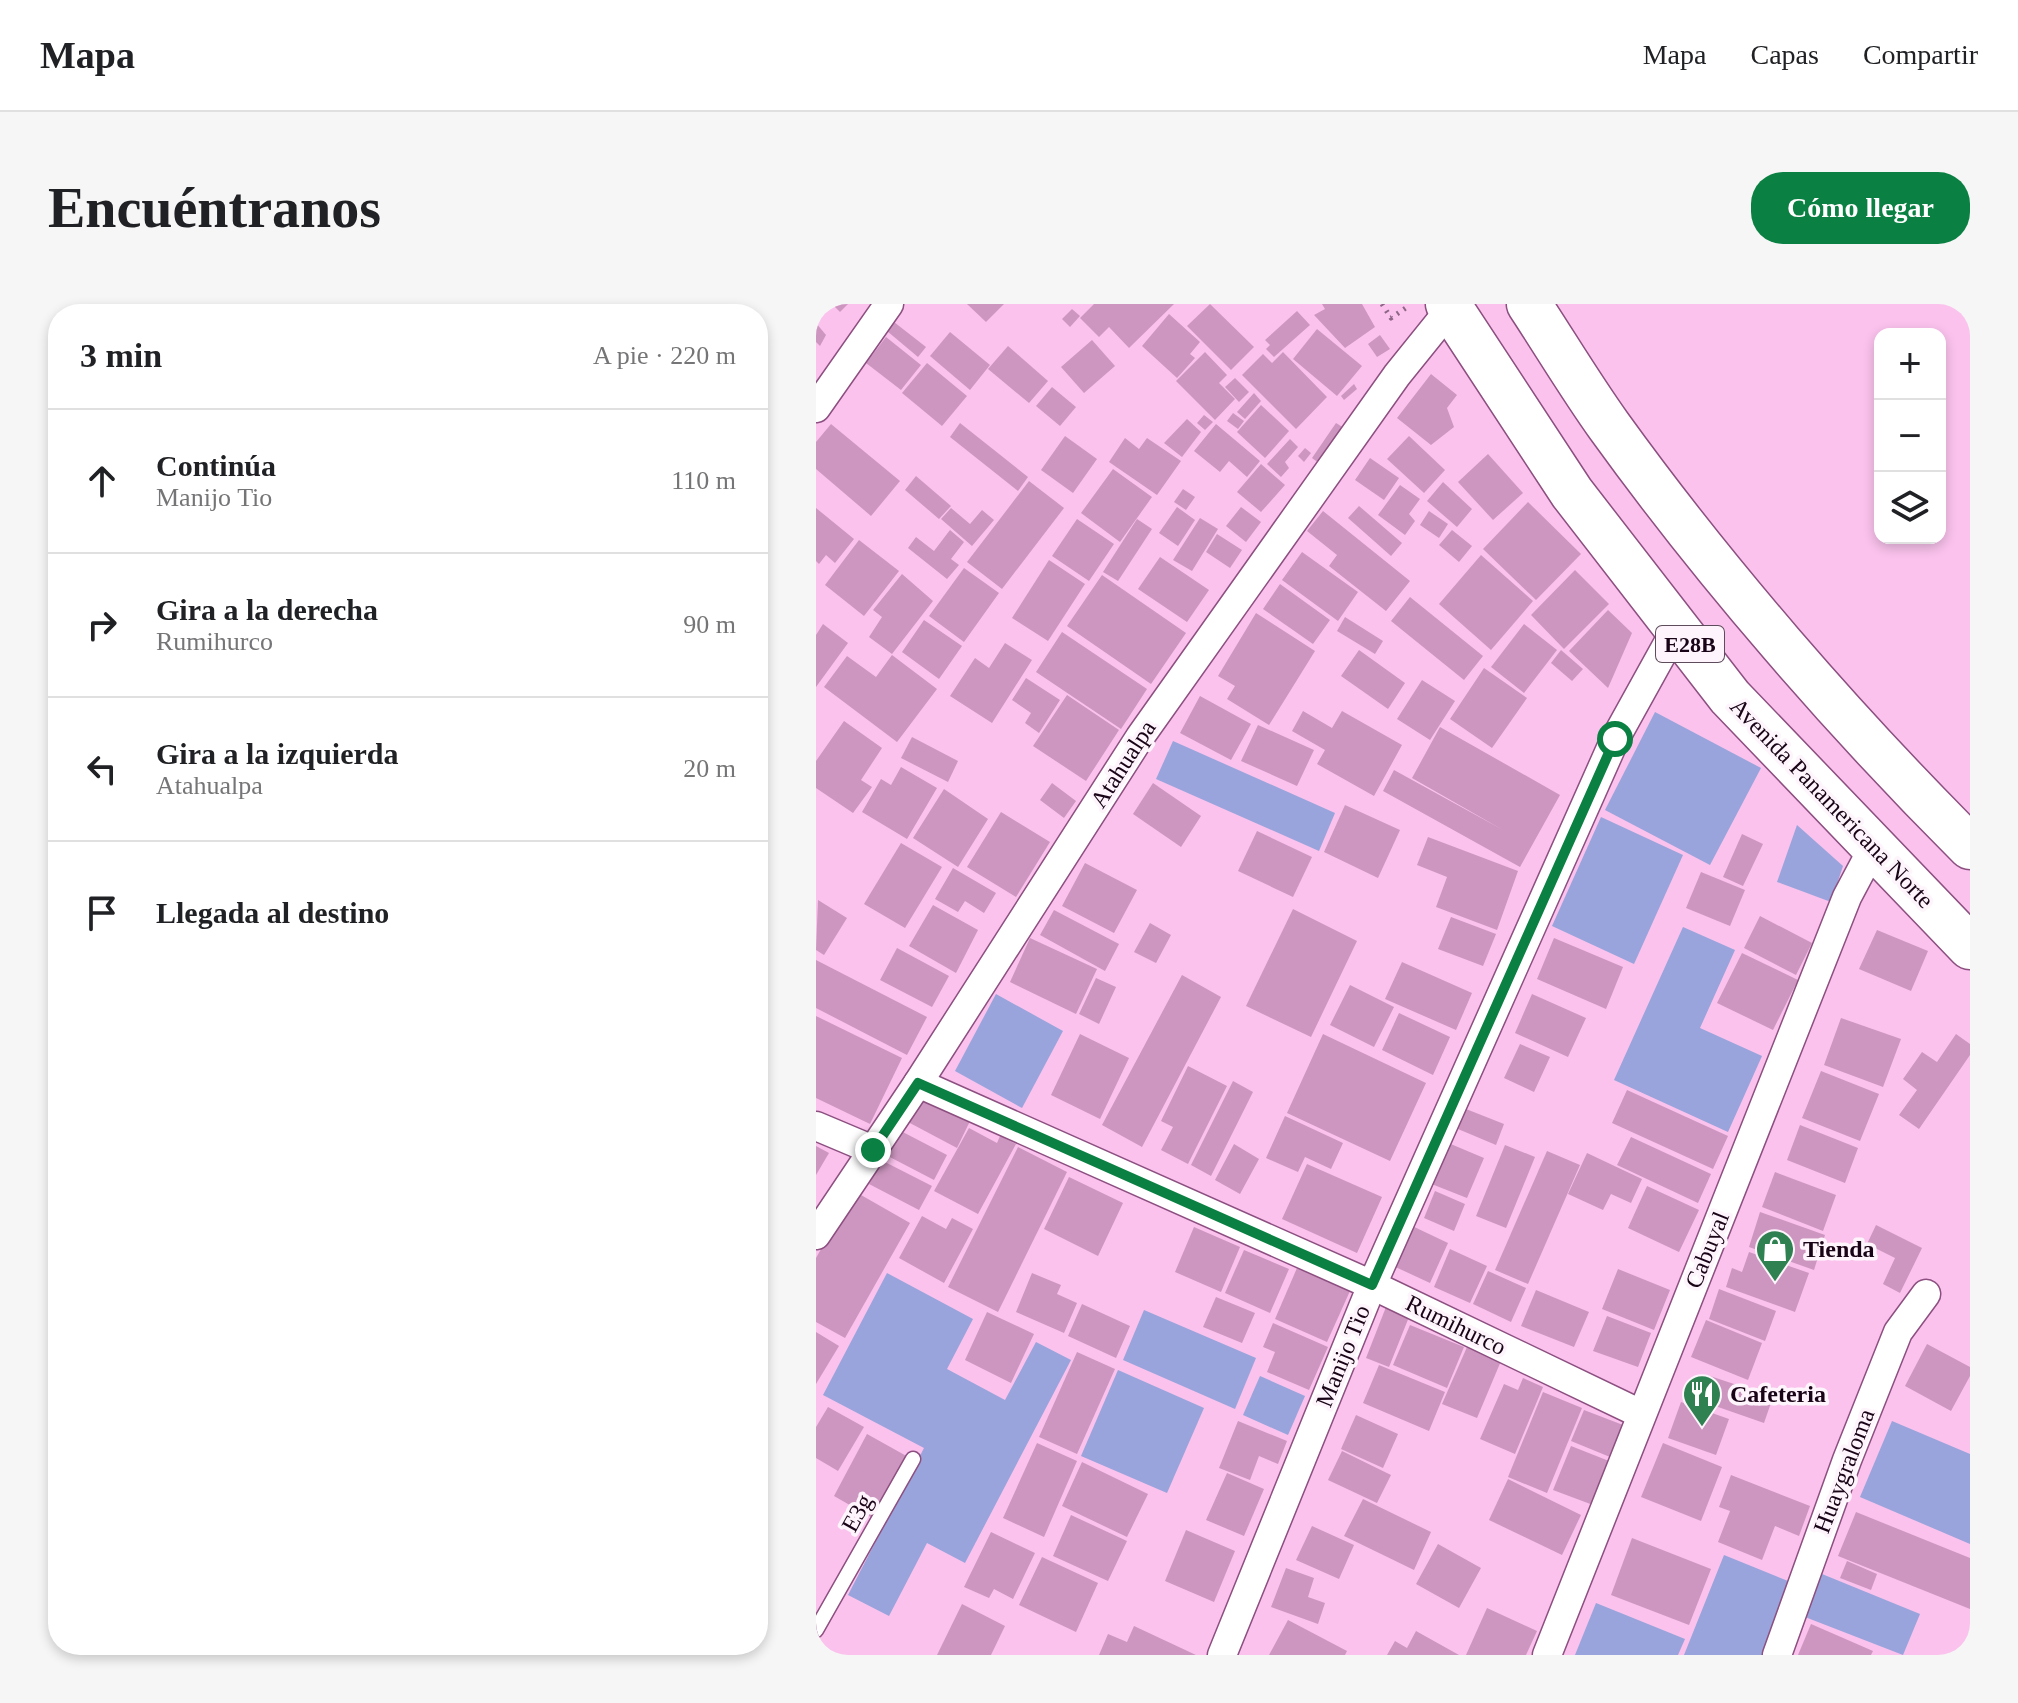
<!DOCTYPE html>
<html lang="es">
<head>
<meta charset="utf-8">
<style>
  :root { --surface:#fff; --page:#f6f6f6; --text:#202124; --muted:#757577; --line:#e0e0e0; --accent:#0b8043 }
  body { margin:0; font-family:Georgia,serif; background:var(--page); color:var(--text) }
  .controls { position:absolute; right:24px; top:24px; display:grid; overflow:hidden; border-radius:16px; box-shadow:0 4px 12px #0003 }
  .controls button { width:72px; height:72px; display:grid; place-items:center; padding:0; border:0; border-bottom:2px solid var(--line); background:var(--surface); color:var(--text); font:40px sans-serif }
  .stop { position:absolute; width:24px; height:24px; margin:-18px; border:6px solid #0b8043; border-radius:50%; background:#fff }
  .stop.end { background:#0b8043; border-color:#fff; box-shadow:0 2px 8px #0008 }
  .list { margin:0; padding:0; list-style:none }
  h2 { display:flex; justify-content:space-between; align-items:center; height:104px; margin:0; padding:0 32px; font-size:34px }
  h2 small { font-size:26px; font-weight:400; color:var(--muted) }
  .list li { display:grid; grid-template-columns:52px 1fr auto; gap:24px; align-items:center; box-sizing:border-box; height:144px; padding:0 32px; border-top:2px solid var(--line) }
  .list b { display:block; font-size:30px; white-space:nowrap }
  .list p { margin:0; font-size:26px; white-space:nowrap; color:var(--muted) }
  .list em { font-size:26px; font-style:normal; color:var(--muted) }
  .icon { flex:none; width:44px; height:44px; fill:none; stroke:currentColor; stroke-width:2; stroke-linecap:round; stroke-linejoin:round }
  .map { position:relative; flex:none; width:1154px; height:1351px; overflow:hidden; border-radius:32px }
  header { display:flex; align-items:center; gap:48px; box-sizing:border-box; height:112px; padding:0 40px; background:var(--surface); border-bottom:2px solid var(--line) }
  header strong { font-size:38px }
  nav { display:flex; gap:44px; margin-inline-start:auto; font-size:28px }
  .intro { display:flex; align-items:center; justify-content:space-between; box-sizing:border-box; height:192px; padding:0 48px }
  h1 { margin:0; font-size:56px }
  .button { padding:20px 36px; border-radius:32px; background:var(--accent); color:#fff; font-size:28px; font-weight:700 }
  main { display:flex; gap:48px; padding:0 48px }
  aside { flex:1; background:var(--surface); border-radius:32px; box-shadow:0 4px 12px #0003 }
  .map>svg:first-child { display:block }
</style>
</head>
<body>
<header>
<strong>Mapa</strong>
<nav><a>Mapa</a><a>Capas</a><a>Compartir</a></nav>
</header>
<div class="intro"><h1>Encuéntranos</h1><a class="button">Cómo llegar</a></div>
<main>
<aside>
<h2>3 min<small>A pie · 220 m</small></h2>
<ul class="list">
<li><svg class="icon" aria-label="ahead" viewBox="0 0 24 24"><path d="M12 20V5M6 11l6-6 6 6"/></svg><div><b>Continúa</b><p>Manijo Tio</p></div><em>110 m</em></li>
<li><svg class="icon" aria-label="right" viewBox="0 0 24 24"><path d="M7 20v-9h11M14 6l5 5-5 5"/></svg><div><b>Gira a la derecha</b><p>Rumihurco</p></div><em>90 m</em></li>
<li><svg class="icon" aria-label="left" viewBox="0 0 24 24"><path d="M17 20v-9H6M10 6l-5 5 5 5"/></svg><div><b>Gira a la izquierda</b><p>Atahualpa</p></div><em>20 m</em></li>
<li><svg class="icon" aria-label="arrive" viewBox="0 0 24 24"><path d="M6 21V4h12l-3 4 3 4H6"/></svg><div><b>Llegada al destino</b></div></li>
</ul>
</aside>
<div class="map">
<svg width="1154" height="1351" viewBox="0 0 1154 1351">
  <rect width="100%" height="100%" fill="#fac2ed"/>
  <g fill="#98a4db">
    <polygon points="839,408 945,464 894,561 789,506"/>
    <polygon points="357,437 519,509 503,547 340,475"/>
    <polygon points="785,513 867,551 818,660 736,622"/>
    <polygon points="981,521 1027,562 1015,598 961,578"/>
    <polygon points="867,623 919,646 884,724 946,752 912,828 798,776"/>
    <polygon points="180,690 247,727 206,804 139,767"/>
    <polygon points="71,969 157,1015 131,1065 189,1096 220,1038 255,1056 149,1259 111,1239 73,1312 32,1291 108,1144 7,1091"/>
    <polygon points="328,1006 440,1054 419,1105 307,1056"/>
    <polygon points="302,1066 388,1104 351,1189 265,1152"/>
    <polygon points="444,1072 489,1092 472,1131 427,1111"/>
    <polygon points="1076,1117 1154,1150 1154,1240 1044,1193"/>
    <polygon points="908,1251 982,1281 953,1351 868,1351"/>
    <polygon points="1006,1270 1104,1310 1087,1351 989,1313"/>
    <polygon points="780,1299 869,1335 862,1351 759,1351"/>
  </g>
  <g fill="#cd96c0">
    <polygon points="16,0 32,0 24,8"/>
    <polygon points="151,0 188,0 170,18"/>
    <polygon points="278,0 358,0 313,44 293,23 283,33 264,14"/>
    <polygon points="394,0 438,43 415,66 371,22"/>
    <polygon points="506,0 546,0 559,23 529,44 498,11 509,5"/>
    <polygon points="256,5 264,12 254,23 246,15"/>
    <polygon points="481,7 494,21 458,53 450,45 454,41 449,36"/>
    <polygon points="353,10 384,38 374,50 379,54 361,74 326,42"/>
    <polygon points="78,18 110,43 102,53 71,27"/>
    <polygon points="0,19 10,31 4,42 0,38"/>
    <polygon points="501,25 546,62 521,92 477,55"/>
    <polygon points="134,28 174,61 154,86 114,52"/>
    <polygon points="564,31 574,45 561,53 552,40"/>
    <polygon points="70,33 105,61 85,86 50,59"/>
    <polygon points="276,36 299,62 268,89 245,63"/>
    <polygon points="192,42 232,77 213,99 172,65"/>
    <polygon points="389,48 411,71 403,79 419,95 399,116 360,77"/>
    <polygon points="467,48 511,93 480,125 426,71 447,50 456,59"/>
    <polygon points="111,59 151,92 126,122 86,89"/>
    <polygon points="615,70 641,91 631,104 638,123 615,141 581,114"/>
    <polygon points="419,74 433,88 423,98 409,83"/>
    <polygon points="538,80 541,85 528,96 525,92"/>
    <polygon points="236,83 260,103 244,122 220,102"/>
    <polygon points="438,89 445,97 429,115 421,108"/>
    <polygon points="445,101 473,127 449,154 421,128"/>
    <polygon points="417,109 428,117 422,125 411,117"/>
    <polygon points="388,111 397,118 389,126 381,119"/>
    <polygon points="371,115 385,128 366,153 348,139"/>
    <polygon points="144,119 212,173 202,187 134,133"/>
    <polygon points="520,119 528,124 504,160 496,154"/>
    <polygon points="15,120 84,177 55,212 0,165 0,138"/>
    <polygon points="400,120 444,157 431,173 413,157 404,168 378,147"/>
    <polygon points="249,132 281,155 257,189 225,166"/>
    <polygon points="593,132 629,166 608,189 571,155"/>
    <polygon points="309,134 323,145 331,134 365,157 341,191 293,158"/>
    <polygon points="474,135 482,143 469,158 473,164 465,173 451,160"/>
    <polygon points="489,144 495,149 488,158 482,152"/>
    <polygon points="672,150 707,189 677,216 642,178"/>
    <polygon points="554,154 583,174 568,196 539,176"/>
    <polygon points="445,160 469,181 445,208 421,188"/>
    <polygon points="297,165 336,193 304,238 265,209"/>
    <polygon points="100,172 135,202 123,215 89,186"/>
    <polygon points="213,177 248,204 186,285 151,258"/>
    <polygon points="627,178 656,205 641,223 611,197"/>
    <polygon points="584,181 604,195 593,210 599,217 589,231 562,211"/>
    <polygon points="367,185 379,193 370,206 358,198"/>
    <polygon points="712,198 765,250 720,296 667,245"/>
    <polygon points="543,202 586,239 575,252 532,214"/>
    <polygon points="361,203 379,216 362,242 343,229"/>
    <polygon points="425,203 445,218 430,238 410,222"/>
    <polygon points="0,204 38,235 19,259 10,251 3,260 0,257"/>
    <polygon points="135,204 154,220 166,206 178,216 156,242 125,215"/>
    <polygon points="507,207 594,277 570,307 513,262 521,251 491,227"/>
    <polygon points="613,207 632,220 623,234 604,221"/>
    <polygon points="384,214 402,225 376,267 357,256"/>
    <polygon points="261,215 298,240 273,277 236,252"/>
    <polygon points="321,215 336,225 302,277 287,268"/>
    <polygon points="134,226 148,238 135,255 143,261 131,275 92,244 100,233 118,247"/>
    <polygon points="636,226 656,242 643,258 623,241"/>
    <polygon points="401,230 426,246 414,264 390,248"/>
    <polygon points="43,236 83,267 48,312 9,281"/>
    <polygon points="486,248 542,288 522,317 466,276"/>
    <polygon points="665,251 717,297 675,346 623,300"/>
    <polygon points="344,253 393,286 371,318 322,285"/>
    <polygon points="233,256 269,280 232,337 196,314"/>
    <polygon points="148,264 183,289 148,338 113,312"/>
    <polygon points="759,266 793,300 748,345 715,311"/>
    <polygon points="86,270 117,297 76,350 53,333 66,313 57,306"/>
    <polygon points="286,271 370,329 335,380 251,322"/>
    <polygon points="464,280 514,316 497,340 447,305"/>
    <polygon points="594,293 667,352 648,376 575,317"/>
    <polygon points="792,306 816,329 792,384 753,347"/>
    <polygon points="440,309 499,347 453,421 411,395 419,382 402,372"/>
    <polygon points="529,313 567,337 559,350 521,327"/>
    <polygon points="108,316 146,342 123,375 86,348"/>
    <polygon points="7,320 32,339 0,383 0,331"/>
    <polygon points="708,320 741,346 708,389 675,363"/>
    <polygon points="246,328 331,385 305,425 220,368"/>
    <polygon points="189,339 216,356 176,419 134,392 159,354 173,364"/>
    <polygon points="543,346 589,379 572,405 525,372"/>
    <polygon points="745,346 767,365 756,377 735,359"/>
    <polygon points="76,351 121,385 81,438 8,383 31,352 60,373"/>
    <polygon points="668,364 711,394 676,444 634,415"/>
    <polygon points="210,374 244,396 223,429 209,419 215,409 196,396"/>
    <polygon points="606,376 639,397 614,436 581,415"/>
    <polygon points="251,391 303,426 270,477 217,442"/>
    <polygon points="384,392 435,420 415,456 364,429"/>
    <polygon points="487,407 516,424 526,407 586,441 558,492 501,460 509,446 476,427"/>
    <polygon points="28,417 66,444 45,476 56,483 37,509 0,484 0,457"/>
    <polygon points="442,421 498,446 481,482 425,457"/>
    <polygon points="624,423 744,491 704,563 567,487 578,466 687,526 596,474"/>
    <polygon points="96,433 142,457 132,478 85,454"/>
    <polygon points="85,463 121,484 91,535 46,508 65,475 75,481"/>
    <polygon points="236,479 260,497 248,514 224,496"/>
    <polygon points="337,479 385,512 365,543 317,510"/>
    <polygon points="128,485 172,515 142,563 97,534"/>
    <polygon points="529,501 584,526 562,574 508,548"/>
    <polygon points="185,508 234,538 200,593 151,563"/>
    <polygon points="441,527 496,553 477,593 422,567"/>
    <polygon points="926,530 947,540 927,582 907,573"/>
    <polygon points="612,533 702,567 681,626 620,603 631,573 601,561"/>
    <polygon points="85,539 126,563 89,624 48,600"/>
    <polygon points="269,559 321,586 298,629 246,602"/>
    <polygon points="137,564 180,589 168,609 149,597 142,608 119,595"/>
    <polygon points="885,568 929,586 914,622 870,604"/>
    <polygon points="2,596 31,614 8,651 0,646"/>
    <polygon points="117,601 162,626 140,669 93,642"/>
    <polygon points="477,605 541,637 495,733 430,702"/>
    <polygon points="238,606 303,640 289,667 224,631"/>
    <polygon points="944,612 996,639 980,671 928,644"/>
    <polygon points="635,613 680,630 667,662 622,645"/>
    <polygon points="334,619 355,631 340,659 318,648"/>
    <polygon points="1061,626 1112,647 1095,687 1043,665"/>
    <polygon points="214,634 281,665 260,710 194,678"/>
    <polygon points="738,634 807,663 790,705 721,675"/>
    <polygon points="81,644 133,672 116,703 64,676"/>
    <polygon points="926,649 982,676 957,726 901,699"/>
    <polygon points="0,656 111,713 91,751 0,704"/>
    <polygon points="586,658 656,689 640,726 569,695"/>
    <polygon points="366,671 405,693 326,843 286,821"/>
    <polygon points="280,674 300,683 283,720 263,710"/>
    <polygon points="534,681 578,703 558,743 514,721"/>
    <polygon points="716,690 770,714 752,753 699,729"/>
    <polygon points="583,709 634,733 617,771 566,746"/>
    <polygon points="0,712 86,754 54,820 0,794"/>
    <polygon points="1025,714 1085,735 1067,783 1008,761"/>
    <polygon points="264,730 313,754 284,815 235,791"/>
    <polygon points="507,730 610,779 574,857 471,809"/>
    <polygon points="1140,730 1154,740 1154,751 1103,825 1083,811 1101,786 1087,775 1106,748 1121,758"/>
    <polygon points="704,740 734,753 718,788 688,774"/>
    <polygon points="372,762 411,782 372,860 345,846 357,823 345,817"/>
    <polygon points="1005,767 1063,790 1044,837 986,814"/>
    <polygon points="417,777 437,788 395,872 375,861"/>
    <polygon points="811,786 912,832 897,865 796,819"/>
    <polygon points="105,792 154,817 141,844 92,818"/>
    <polygon points="650,805 688,820 680,841 642,825"/>
    <polygon points="469,812 527,839 515,865 489,853 482,868 450,854"/>
    <polygon points="984,821 1042,844 1029,879 971,856"/>
    <polygon points="153,824 181,839 184,832 200,840 162,910 118,887"/>
    <polygon points="81,825 131,851 118,876 68,850"/>
    <polygon points="815,833 895,870 882,899 801,861"/>
    <polygon points="630,838 668,854 651,894 613,879"/>
    <polygon points="418,840 443,855 424,890 399,876"/>
    <polygon points="689,841 719,853 690,924 660,912"/>
    <polygon points="0,842 13,849 0,871"/>
    <polygon points="202,843 251,868 182,1008 132,983"/>
    <polygon points="731,847 764,861 712,980 679,966"/>
    <polygon points="771,849 826,875 815,899 795,890 787,906 752,890"/>
    <polygon points="65,856 116,882 103,906 53,880"/>
    <polygon points="491,860 566,893 541,949 466,915"/>
    <polygon points="959,868 1020,891 1007,927 946,903"/>
    <polygon points="253,873 307,899 282,952 228,925"/>
    <polygon points="831,882 883,906 863,948 812,924"/>
    <polygon points="38,887 94,919 29,1034 0,1018 0,954"/>
    <polygon points="619,887 649,900 638,927 608,914"/>
    <polygon points="944,908 1009,931 998,966 933,943"/>
    <polygon points="106,912 130,925 136,914 157,925 128,979 83,954"/>
    <polygon points="592,920 632,939 614,979 573,960"/>
    <polygon points="1060,921 1106,944 1084,989 1067,980 1079,954 1051,940"/>
    <polygon points="378,923 424,943 405,988 359,968"/>
    <polygon points="634,945 671,962 654,999 618,983"/>
    <polygon points="428,946 473,965 454,1009 409,989"/>
    <polygon points="933,948 993,969 979,1008 910,983 916,964 926,968"/>
    <polygon points="481,964 534,987 511,1038 459,1015"/>
    <polygon points="802,965 854,986 838,1026 786,1005"/>
    <polygon points="672,967 710,984 695,1018 657,1000"/>
    <polygon points="216,969 245,981 241,990 261,999 248,1029 200,1008"/>
    <polygon points="903,985 960,1007 949,1037 893,1015"/>
    <polygon points="720,986 773,1008 758,1043 705,1022"/>
    <polygon points="400,993 439,1009 426,1039 387,1023"/>
    <polygon points="266,1000 314,1022 300,1054 252,1032"/>
    <polygon points="570,1003 593,1013 573,1063 550,1054"/>
    <polygon points="171,1008 218,1030 195,1079 149,1056"/>
    <polygon points="791,1012 835,1029 822,1063 777,1047"/>
    <polygon points="890,1016 946,1039 932,1076 875,1053"/>
    <polygon points="457,1019 512,1043 493,1086 451,1068 459,1048 447,1043"/>
    <polygon points="594,1021 648,1043 631,1084 577,1061"/>
    <polygon points="0,1028 23,1042 0,1080"/>
    <polygon points="1111,1040 1154,1063 1154,1072 1135,1107 1089,1082"/>
    <polygon points="651,1043 685,1057 661,1114 626,1100"/>
    <polygon points="261,1048 299,1065 261,1150 223,1133"/>
    <polygon points="563,1061 629,1088 613,1127 547,1099"/>
    <polygon points="891,1071 957,1093 948,1119 882,1096"/>
    <polygon points="707,1074 727,1083 699,1150 664,1135 688,1080 702,1086"/>
    <polygon points="727,1088 766,1104 731,1189 692,1173"/>
    <polygon points="865,1098 913,1115 900,1151 852,1134"/>
    <polygon points="12,1103 48,1123 22,1167 0,1154 0,1123"/>
    <polygon points="768,1106 807,1121 794,1153 755,1137"/>
    <polygon points="540,1111 582,1130 567,1164 525,1145"/>
    <polygon points="422,1117 471,1137 462,1160 443,1152 434,1176 403,1164"/>
    <polygon points="51,1130 94,1154 60,1216 18,1192"/>
    <polygon points="221,1139 261,1157 228,1233 187,1214"/>
    <polygon points="847,1139 906,1163 885,1217 825,1193"/>
    <polygon points="755,1142 793,1157 777,1201 737,1186"/>
    <polygon points="526,1147 575,1171 561,1199 512,1176"/>
    <polygon points="266,1158 332,1190 311,1233 246,1202"/>
    <polygon points="411,1169 448,1185 428,1232 390,1216"/>
    <polygon points="915,1171 994,1202 983,1232 959,1222 946,1256 902,1238 914,1207 903,1203"/>
    <polygon points="692,1175 765,1211 746,1251 673,1216"/>
    <polygon points="547,1195 615,1228 598,1266 528,1232"/>
    <polygon points="1040,1208 1154,1254 1154,1305 1022,1252"/>
    <polygon points="255,1211 311,1237 292,1277 237,1252"/>
    <polygon points="496,1222 538,1241 523,1275 480,1256"/>
    <polygon points="370,1226 419,1247 398,1298 349,1277"/>
    <polygon points="175,1228 219,1249 197,1295 178,1285 173,1294 148,1283"/>
    <polygon points="816,1234 895,1265 873,1321 795,1291"/>
    <polygon points="622,1240 665,1264 643,1304 600,1280"/>
    <polygon points="226,1253 282,1279 260,1328 203,1301"/>
    <polygon points="1031,1257 1061,1270 1055,1286 1024,1274"/>
    <polygon points="470,1264 498,1274 492,1293 509,1299 502,1320 455,1303"/>
    <polygon points="146,1300 189,1322 175,1351 121,1351"/>
    <polygon points="671,1304 721,1327 710,1351 650,1351"/>
    <polygon points="472,1316 531,1347 529,1351 453,1351"/>
    <polygon points="995,1320 1057,1347 1055,1351 982,1351"/>
    <polygon points="318,1322 380,1351 283,1351 292,1330 311,1338"/>
    <polygon points="600,1327 643,1351 571,1351 579,1337 591,1344"/>
  </g>
  <g fill="none" stroke-linecap="round" stroke-linejoin="round">
    <g stroke="#8c4f80" stroke-width="17">
      <polyline id="lane" points="0,1326 97,1155"/>
    </g>
    <g stroke="#8c4f80" stroke-width="31">
      <g id="street">
        <polyline points="0,104 73,0"/>
        <polyline points="102,779 556,981 825,1110"/>
        <polyline points="0,822 57,846"/>
        <polyline points="0,931 102,779 324,433 581,71 635,4"/>
        <polyline points="406,1351 556,981 799,435 861,323"/>
        <polyline points="731,1351 1031,593 1057,544"/>
        <polyline points="961,1351 1031,1156 1082,1028 1110,990"/>
      </g>
    </g>
    <g stroke="#8c4f80" stroke-width="47">
      <g id="highway">
        <polyline points="632,0 756,189 914,393 1154,643"/>
        <path d="M713 0C740 41 765 83 793 122 899 269 1027 416 1154 543"/>
      </g>
    </g>
    <polyline stroke="#8d6585" stroke-width="5" stroke-dasharray="2 6" stroke-linecap="butt" points="566,0 575,14 594,1"/>
    <use href="#lane" stroke="#fff" stroke-width="14"/>
    <use href="#street" stroke="#fff" stroke-width="28"/>
    <use href="#highway" stroke="#fff" stroke-width="44"/>
  </g>
  <g fill="none" stroke-linecap="round" stroke-linejoin="round">
    <polyline stroke="#0b8043" stroke-width="10" points="57,846 102,779 556,981 799,435"/>
  </g>
  <defs>
    <g id="shop-pin" transform="scale(2)"><path d="M0 17L-7.5 6A9.5 9.5 0 1 1 7.5 6Z" fill="#308152" stroke="#fdf5fb"/><path d="M-5-2.5h2.3a2.7 3.5 0 0 1 5.4 0H5L5.5 6h-11ZM-1.5-2.5h3a1.5 2.3 0 0 0-3 0Z" fill="#fff"/></g>
    <g id="restaurant-pin" transform="scale(2)"><path d="M0 17L-7.5 6A9.5 9.5 0 1 1 7.5 6Z" fill="#308152" stroke="#fdf5fb"/><path d="M-5-6h1v4h1v-4h1v4h1v-4h1v5L-1.5 .5V6h-2V.5L-5-1ZM5-6V6H3V1.5H1.5Q1.5-4 5-6Z" fill="#fff"/></g>
  </defs>
  <g fill-rule="evenodd">
    <use href="#shop-pin" x="959" y="945"/>
    <use href="#restaurant-pin" x="886" y="1090"/>
  </g>
  <g text-anchor="middle" stroke-width="7" stroke-linejoin="round" paint-order="stroke">
    <rect fill="#fdf5fb" stroke="#5d4c5b" stroke-width="2" x="840" y="322" width="68" height="36" rx="6"/>
    <g font-size="22" font-weight="bold" fill="#190316">
      <text x="874" y="348">E28B</text>
    </g>
    <g font-size="24" fill="#190316" stroke="#fdf5fb">
      <text transform="translate(307 460) rotate(-57)" y="8">Atahualpa</text>
      <text transform="translate(1016 499) rotate(46)" y="8">Avenida Panamericana Norte</text>
      <text transform="translate(891 946) rotate(-68)" y="8">Cabuyal</text>
      <text transform="translate(640 1021) rotate(26)" y="8">Rumihurco</text>
      <text transform="translate(527 1052) rotate(-68)" y="8">Manijo Tio</text>
      <text transform="translate(1028 1167) rotate(-69)" y="8">Huaygraloma</text>
      <text transform="translate(41 1209) rotate(-61)" y="8">E3g</text>
    </g>
    <g font-size="24" font-weight="bold" fill="#190316" stroke="#fdf5fb" text-anchor="start">
      <text x="987" y="953">Tienda</text>
      <text x="914" y="1098">Cafeteria</text>
    </g>
  </g>
</svg>
<div class="controls">
<button>+</button>
<button>−</button>
<button><svg class="icon" aria-label="layers" viewBox="0 0 24 24"><path d="M12 4l9 5-9 5-9-5zM3 14l9 5 9-5"/></svg></button>
</div>
<div class="stop" style="left:799px;top:435px"></div>
<div class="stop end" style="left:57px;top:846px"></div>
</div>
</main>
</body>
</html>
